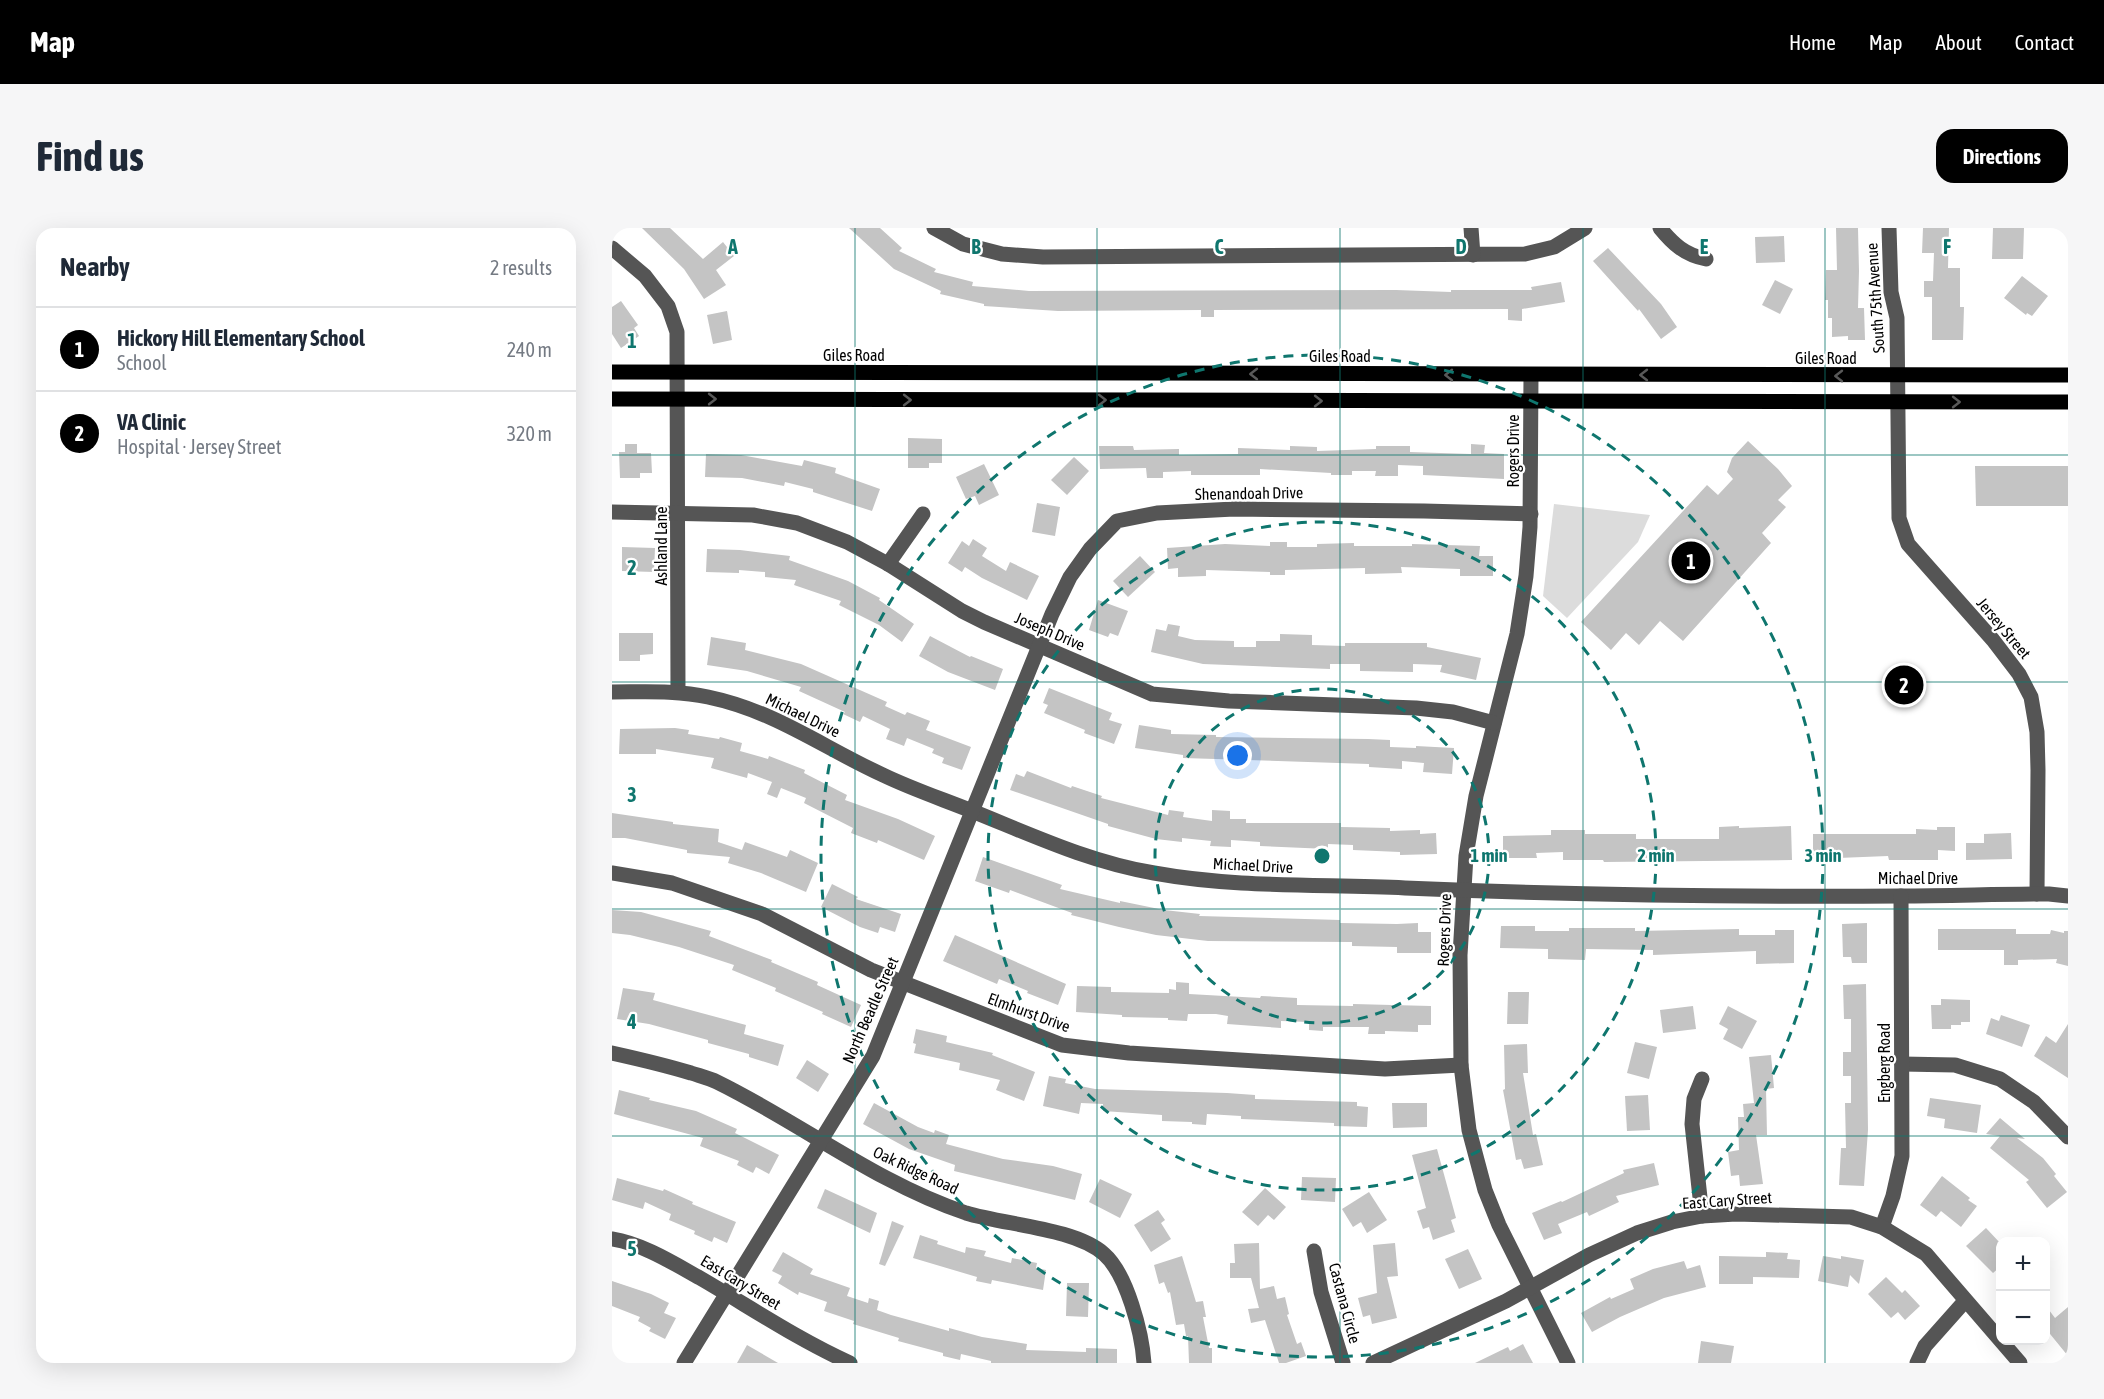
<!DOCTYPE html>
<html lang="en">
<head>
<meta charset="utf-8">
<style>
  :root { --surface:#fff; --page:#f6f6f7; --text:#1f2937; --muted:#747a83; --line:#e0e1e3; --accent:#000 }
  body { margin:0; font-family:"Asap Condensed",sans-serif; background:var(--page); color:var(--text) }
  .controls { position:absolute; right:18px; bottom:18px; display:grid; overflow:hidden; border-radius:12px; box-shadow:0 6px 24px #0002 }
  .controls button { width:54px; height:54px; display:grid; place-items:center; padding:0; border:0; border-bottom:2px solid var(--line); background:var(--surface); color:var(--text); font:30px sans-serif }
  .you { position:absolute; left:626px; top:528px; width:21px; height:21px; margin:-15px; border:4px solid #fff; border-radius:50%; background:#1a73e8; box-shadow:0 0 0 9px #1a73e833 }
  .badge { display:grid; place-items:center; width:39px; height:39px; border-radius:50%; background:var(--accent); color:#fff; font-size:20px; font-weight:700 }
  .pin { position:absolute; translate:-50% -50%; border:3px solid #fff; box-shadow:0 2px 6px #0006 }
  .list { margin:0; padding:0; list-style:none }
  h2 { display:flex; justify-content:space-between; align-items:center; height:78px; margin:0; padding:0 24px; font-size:26px }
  h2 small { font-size:20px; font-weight:400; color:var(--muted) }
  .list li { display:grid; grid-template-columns:39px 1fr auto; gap:18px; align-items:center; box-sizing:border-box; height:84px; padding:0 24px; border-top:2px solid var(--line) }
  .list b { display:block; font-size:22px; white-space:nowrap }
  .list p { margin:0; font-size:20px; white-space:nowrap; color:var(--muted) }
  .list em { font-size:20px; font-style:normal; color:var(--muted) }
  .map { position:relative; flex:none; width:1456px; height:1135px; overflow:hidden; border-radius:18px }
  header { display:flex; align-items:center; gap:36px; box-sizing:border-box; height:84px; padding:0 30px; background:var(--accent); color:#fff }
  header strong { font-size:28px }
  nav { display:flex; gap:33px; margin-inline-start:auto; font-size:21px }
  .intro { display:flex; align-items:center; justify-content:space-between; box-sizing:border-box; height:144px; padding:0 36px }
  h1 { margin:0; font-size:42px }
  .button { padding:15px 27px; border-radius:18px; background:var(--accent); color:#fff; font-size:21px; font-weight:700 }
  main { display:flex; gap:36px; padding:0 36px }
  aside { flex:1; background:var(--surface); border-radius:18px; box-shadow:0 6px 24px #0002 }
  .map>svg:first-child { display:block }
</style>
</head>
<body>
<header>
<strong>Map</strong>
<nav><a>Home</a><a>Map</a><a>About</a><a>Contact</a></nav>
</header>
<div class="intro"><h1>Find us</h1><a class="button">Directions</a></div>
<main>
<aside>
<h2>Nearby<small>2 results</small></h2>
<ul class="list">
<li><span class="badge">1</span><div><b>Hickory Hill Elementary School</b><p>School</p></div><em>240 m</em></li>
<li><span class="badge">2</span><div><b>VA Clinic</b><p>Hospital · Jersey Street</p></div><em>320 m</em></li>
</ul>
</aside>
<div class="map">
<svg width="1456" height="1135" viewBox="0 0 1456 1135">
  <rect width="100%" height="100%" fill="#fff"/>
  <polygon fill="#dcdcdc" points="942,276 1038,287 1026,314 955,390 931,368"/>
  <g fill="#c4c4c4">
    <polygon points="30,0 58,0 91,31 111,14 122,28 104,42 114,57 92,71 72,41"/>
    <polygon points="237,0 268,0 290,20 287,23 324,41 322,44 361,54 360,58 417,63 784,62 839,64 839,62 920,62 919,59 949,54 953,74 910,81 910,93 896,92 896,81 602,82 602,89 589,89 589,82 446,83 372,78 372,76 328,66 329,63 282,41"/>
    <polygon points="1224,0 1246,0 1247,43 1246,80 1252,80 1253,112 1236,112 1236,108 1220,109 1220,90 1216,90 1216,72 1213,72 1214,42 1225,42"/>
    <polygon points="1311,0 1337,0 1336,40 1348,40 1348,79 1352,79 1351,112 1320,112 1320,69 1312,69 1312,53 1321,53 1322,25 1310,25"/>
    <polygon points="1381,0 1412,0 1411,31 1380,31"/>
    <polygon points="1172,8 1173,34 1144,35 1143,9"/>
    <polygon points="996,20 1049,76 1065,99 1049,111 1027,81 1026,83 981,33"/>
    <polygon points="1410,48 1436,68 1420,88 1415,85 1414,87 1392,70"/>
    <polygon points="1163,52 1181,61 1168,86 1150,77"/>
    <polygon points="9,73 26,97 22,100 27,108 9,120 0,106 0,79"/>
    <polygon points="115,83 120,112 101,116 95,87"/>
    <polygon points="296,210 330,211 330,235 317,235 317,240 296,240"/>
    <polygon points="1136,213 1166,241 1180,258 1166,272 1174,279 1150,305 1159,315 1071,413 1048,393 1027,417 1014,405 999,422 969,394 1095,257 1106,267 1121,251 1115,244 1120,230"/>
    <polygon points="13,216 25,216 25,225 39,225 40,245 28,245 28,250 8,250 7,224 13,224"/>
    <polygon points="859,216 873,217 872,225 892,226 892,251 811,247 811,238 786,237 786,248 763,248 764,243 740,243 740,247 719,247 719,245 648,241 648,247 579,247 579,243 551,244 551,250 535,250 534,240 488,241 487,218 521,218 522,222 567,221 567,227 626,226 626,220 678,222 678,218 705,219 705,223 764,221 764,218 798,218 798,224 859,226"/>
    <polygon points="94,226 129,227 190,238 192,232 224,240 223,245 268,261 260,283 201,264 201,261 173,254 172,258 130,250 93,249"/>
    <polygon points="462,229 477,243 455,267 439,252"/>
    <polygon points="372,236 387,267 367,277 363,268 354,271 344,249"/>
    <polygon points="1363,238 1456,238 1456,278 1364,278"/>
    <polygon points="425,275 448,279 443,308 420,304"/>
    <polygon points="361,311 375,320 370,328 394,343 398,334 427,348 415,372 370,350 353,339 350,344 336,335 350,313 357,318"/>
    <polygon points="658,314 675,314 675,319 705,319 705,316 742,315 742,318 800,318 800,316 868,318 867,328 881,328 881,348 848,348 848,341 789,339 790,345 753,346 753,340 673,342 673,347 658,347 658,344 594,342 594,348 566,349 566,340 556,341 555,320 613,316 658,318"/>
    <polygon points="10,319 43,320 42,344 10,343"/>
    <polygon points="95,321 128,322 178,328 177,332 236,353 268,370 267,372 302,396 290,414 267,397 227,377 229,373 182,357 184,352 153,349 153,344 127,342 127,345 94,344"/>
    <polygon points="528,328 543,344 516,369 501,353"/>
    <polygon points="486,372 516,383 506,408 498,405 496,409 477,402"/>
    <polygon points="556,396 568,398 566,408 583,412 622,413 622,419 644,419 644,413 668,413 668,406 700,407 700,417 733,418 733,415 815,415 815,419 869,430 864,452 828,444 830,437 801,436 801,444 748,443 748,436 718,436 718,441 591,436 539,424 544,401 554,403"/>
    <polygon points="7,405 41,405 41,426 28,427 28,433 7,433"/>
    <polygon points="318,408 358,429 359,428 391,441 383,462 336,444 307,428"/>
    <polygon points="99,409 134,415 133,422 189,436 275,474 273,478 293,487 295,484 318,493 314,502 359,519 350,542 330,535 332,530 320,525 322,521 295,510 292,518 274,511 278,501 251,488 248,494 231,486 233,484 187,463 189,459 135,443 95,437"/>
    <polygon points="437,460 500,485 497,492 510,496 502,516 472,505 473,502 432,485 436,477 431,475"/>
    <polygon points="527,497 559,502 559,506 604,507 604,509 756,511 778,512 778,519 804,520 804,518 842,520 840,546 811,544 812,535 790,533 790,541 757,539 757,536 571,530 571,527 523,520"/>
    <polygon points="63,500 77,502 76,506 107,511 108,509 130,515 128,523 156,531 157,528 193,542 192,545 235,567 233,572 286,591 323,608 312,632 266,612 265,615 239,605 241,600 192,575 194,570 169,560 165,570 155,566 160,554 136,545 135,550 99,540 102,530 44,521 44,526 7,526 8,501"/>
    <polygon points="415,543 459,560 460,558 490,568 489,570 556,587 557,582 572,584 571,589 600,593 600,582 618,583 618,591 634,591 634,595 729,595 729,599 778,600 778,603 808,602 808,606 824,605 825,626 788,627 788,624 741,622 741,617 716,616 716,621 648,618 648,614 619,612 619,619 598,618 599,613 570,610 570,614 544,611 496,598 496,596 398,562 404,546 412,549"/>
    <polygon points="0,585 61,594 61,596 107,601 106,614 130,622 133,614 175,629 178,622 206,635 194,664 149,645 116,635 118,629 75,625 75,622 13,610 0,610"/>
    <polygon points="1127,598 1127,600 1179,598 1180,632 992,634 991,632 951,632 951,624 924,625 925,630 891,630 891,608 939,607 939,602 973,602 973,606 1024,606 1024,611 1107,611 1107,599"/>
    <polygon points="1325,599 1343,599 1343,623 1326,622 1326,632 1277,632 1276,628 1201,631 1201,606 1304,606 1304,601 1325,602"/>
    <polygon points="1399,605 1400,631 1354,632 1354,615 1372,615 1372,606"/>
    <polygon points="371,629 450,657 448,661 508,675 508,673 552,682 588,686 587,688 728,692 728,695 785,696 806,695 806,704 819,704 819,725 785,725 785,719 740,718 740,714 596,713 544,707 507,699 459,687 460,685 398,662 397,665 363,653"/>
    <polygon points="220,656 246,669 244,671 289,686 283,704 268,699 266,705 248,699 209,679"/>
    <polygon points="0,682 29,684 99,703 97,708 160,732 159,734 206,754 205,757 249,777 239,799 210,786 211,784 163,763 164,760 120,742 122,737 67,719 18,707 0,705"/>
    <polygon points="1255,695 1255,735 1240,735 1239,729 1231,729 1230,696"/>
    <polygon points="889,698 923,698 923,703 957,703 957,700 1023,700 1023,703 1127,701 1127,707 1163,707 1163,702 1182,702 1182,735 1144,736 1144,723 1041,727 1041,722 974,721 973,732 936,731 936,721 888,720"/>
    <polygon points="1326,701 1404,701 1404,706 1438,706 1439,702 1452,705 1452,703 1456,703 1456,738 1444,735 1445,731 1406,732 1406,737 1392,737 1392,722 1326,722"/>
    <polygon points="343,707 454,756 446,777 415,765 416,763 387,751 385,756 331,733"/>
    <polygon points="564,754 577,755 577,766 648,770 649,768 685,770 685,777 741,778 741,776 819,778 819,797 806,797 806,804 773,803 773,806 756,806 757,799 711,799 711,803 697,802 697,794 669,793 669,800 615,796 616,788 604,786 576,786 575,793 556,792 556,790 510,789 510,787 464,784 465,758 499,759 499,764 557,765 557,761 564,762"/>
    <polygon points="1254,756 1256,902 1252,958 1227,957 1229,920 1234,920 1233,875 1239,875 1239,848 1231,848 1231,824 1239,824 1239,791 1232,791 1231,757"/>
    <polygon points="11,760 43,765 41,772 134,797 132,806 172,817 166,838 137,829 137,826 96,815 96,812 37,796 5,791"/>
    <polygon points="896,764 917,764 916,796 895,796"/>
    <polygon points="1329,771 1358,772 1358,794 1349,794 1349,797 1339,797 1339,801 1320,801 1319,777 1329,777"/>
    <polygon points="1081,778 1084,801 1051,805 1048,782"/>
    <polygon points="1116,778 1145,793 1130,821 1111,811 1116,801 1107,796"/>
    <polygon points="1389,787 1418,797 1410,819 1374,806 1379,790 1387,793"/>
    <polygon points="1456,796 1456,850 1422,828 1434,808 1444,815"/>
    <polygon points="304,801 335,808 334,814 381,825 380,827 423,844 412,873 384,862 388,852 347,842 348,835 302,825 304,816 301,815"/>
    <polygon points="1023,814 1045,819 1037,851 1015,845"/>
    <polygon points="915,816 916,845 911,845 921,907 924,906 931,937 912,941 909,931 904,932 891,862 893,861 892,817"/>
    <polygon points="1159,827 1162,860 1154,861 1155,907 1144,907 1151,956 1128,958 1127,947 1119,948 1116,924 1127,922 1126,889 1132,889 1131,876 1142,875 1137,829"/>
    <polygon points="195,832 217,846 206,864 184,850"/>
    <polygon points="437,848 454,851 453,855 483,861 615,865 643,867 643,871 745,874 745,878 756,879 755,899 722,898 722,895 629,891 629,888 595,886 594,897 580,896 580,894 550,893 550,887 491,883 491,876 469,875 467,886 431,878"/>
    <polygon points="7,862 38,870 37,872 84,883 125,901 123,905 167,927 157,946 144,939 141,945 125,937 127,933 88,918 91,910 2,886"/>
    <polygon points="1036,867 1038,902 1015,903 1013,868"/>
    <polygon points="1318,870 1369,877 1365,905 1332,900 1333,891 1315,888"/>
    <polygon points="262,875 306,899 322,905 323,902 337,907 334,916 391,931 441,938 470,946 463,972 342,943 343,937 297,921 251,896"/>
    <polygon points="780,875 815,875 815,899 781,900"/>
    <polygon points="1388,890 1413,911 1405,910 1431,930 1444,946 1442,948 1455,964 1435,980 1414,954 1417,952 1378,920 1388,908 1374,906"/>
    <polygon points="825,921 844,990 839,992 843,1004 821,1012 817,999 811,1001 805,983 814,980 800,927"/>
    <polygon points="1042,935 1047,957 1004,968 1007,974 977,988 975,984 946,996 950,1005 932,1012 920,985 949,973 950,974 1012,945 1011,942"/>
    <polygon points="1330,948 1358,970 1356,972 1365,978 1349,999 1329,983 1324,989 1308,977"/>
    <polygon points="690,949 724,950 723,974 689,972"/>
    <polygon points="5,950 51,963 52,961 81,974 80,976 124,994 115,1015 102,1009 100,1014 82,1006 83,1003 57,992 59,986 33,974 31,981 0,972"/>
    <polygon points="488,951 520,966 508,990 477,974"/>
    <polygon points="653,960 674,979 662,992 656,987 646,998 630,984"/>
    <polygon points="213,961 265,985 258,1005 205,980"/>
    <polygon points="757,964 775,992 755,1005 749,994 741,999 730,981"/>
    <polygon points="546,982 553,992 549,995 559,1011 539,1024 522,997"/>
    <polygon points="280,993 292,998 273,1038 267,1036"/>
    <polygon points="1374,1000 1389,1016 1389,1038 1381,1045 1354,1018"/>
    <polygon points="308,1007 326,1013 325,1016 353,1025 354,1019 374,1023 372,1028 399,1035 400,1030 425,1035 424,1040 434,1042 431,1062 380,1052 379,1056 364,1053 365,1049 301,1030"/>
    <polygon points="647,1015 648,1061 662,1058 665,1071 673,1069 677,1086 675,1087 685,1116 689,1114 694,1128 674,1135 667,1135 653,1092 639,1095 636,1081 647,1080 639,1050 618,1050 618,1035 623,1035 622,1016"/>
    <polygon points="783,1015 786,1048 775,1049 785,1090 760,1096 758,1087 751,1089 746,1070 765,1065 761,1017"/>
    <polygon points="856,1021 870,1051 847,1061 833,1031"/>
    <polygon points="171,1024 201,1041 198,1046 238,1060 235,1068 256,1075 257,1070 267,1073 265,1082 279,1087 337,1103 337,1100 370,1109 415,1116 414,1122 474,1124 474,1120 505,1121 505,1135 379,1135 379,1133 349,1126 348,1132 331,1128 331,1125 286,1113 287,1110 241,1096 242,1093 212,1083 215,1074 187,1064 186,1067 166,1055 170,1048 160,1043"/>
    <polygon points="1154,1024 1176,1025 1175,1031 1188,1032 1187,1050 1141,1049 1141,1056 1107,1056 1107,1028 1154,1029"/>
    <polygon points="570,1028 584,1074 591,1073 594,1089 591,1089 597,1120 600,1120 600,1135 577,1135 576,1108 574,1108 572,1096 564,1097 558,1064 556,1065 552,1054 547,1056 542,1037"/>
    <polygon points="1211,1028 1229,1031 1229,1028 1252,1032 1247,1056 1238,1047 1236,1059 1206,1053"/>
    <polygon points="1072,1033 1075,1041 1088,1037 1094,1059 1052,1070 1008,1089 980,1104 969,1085 998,1069 999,1071 1022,1061 1018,1051 1041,1041"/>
    <polygon points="1274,1049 1290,1065 1293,1062 1308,1078 1293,1092 1286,1084 1279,1090 1256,1066"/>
    <polygon points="0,1053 39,1066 57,1075 52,1085 64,1090 53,1111 37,1103 39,1100 26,1093 28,1089 0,1078"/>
    <polygon points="455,1055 477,1055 476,1089 454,1088"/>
    <polygon points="1434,1078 1443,1090 1456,1079 1456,1128 1434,1101"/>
    <polygon points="1089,1113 1122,1118 1119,1135 1086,1135"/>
    <polygon points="911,1116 921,1135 863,1135 896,1119 898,1123"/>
    <polygon points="135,1117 166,1135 125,1135"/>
  </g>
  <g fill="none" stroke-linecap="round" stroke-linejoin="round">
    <g stroke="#555" stroke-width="15">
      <polyline points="322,0 351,16 390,26 431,29 913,26 942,19 973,0"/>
      <polyline points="859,0 861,27"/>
      <path d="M1048 0C1061 16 1073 27 1094 31"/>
      <polyline points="1277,0 1279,64 1285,90 1287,290 1296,316 1381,412 1407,446 1419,469 1425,504 1426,542 1425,666"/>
      <polyline points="0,20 33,48 56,78 65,104 66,464"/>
      <polyline points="919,147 918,299 914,348 905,406 864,568 854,628 848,727 849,837 857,902 873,962 887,997 956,1135"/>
      <polyline points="0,284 141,287 185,295 235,314 276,336 350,383 372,394 540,466 617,473 804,480 841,484 882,495"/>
      <polyline points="276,336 311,286"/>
      <path d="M0 464C32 464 65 462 96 469 163 483 210 519 271 547 300 561 330 571 360 583 420 607 477 634 542 645 624 660 709 656 793 660 958 667 1123 669 1289 668 1338 668 1387 666 1437 666L1456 668"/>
      <polyline points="0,645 60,655 150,686 259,742 450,817 517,825 773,841 849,837"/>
      <path d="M0 825C27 831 53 837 79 845 88 848 97 850 105 854 189 895 264 955 354 985 393 997 463 1000 492 1026 515 1046 530 1105 532 1135"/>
      <polyline points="1290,836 1343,837 1388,851 1422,874 1456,909"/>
      <polyline points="1090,851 1082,871 1080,896 1090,988"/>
      <polyline points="1270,999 1281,968 1290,928 1289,668"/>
      <path d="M0 1011C31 1016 61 1035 88 1050 138 1079 185 1111 238 1135"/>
      <polyline points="702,1023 709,1064 731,1135"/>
      <polyline points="72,1135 261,828 440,386 458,349 478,321 505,293 545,285 622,281 812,283 919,286"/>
      <polyline points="761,1135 894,1073 977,1027 1025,1005 1060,994 1090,988 1124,986 1239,989 1270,999 1314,1026 1408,1135"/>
      <polyline points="1305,1135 1313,1118 1353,1073"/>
    </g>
    <g stroke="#000" stroke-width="15">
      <polyline points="0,144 1456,147"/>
      <polyline points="0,171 1456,174"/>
    </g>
  </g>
  <defs><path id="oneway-chevron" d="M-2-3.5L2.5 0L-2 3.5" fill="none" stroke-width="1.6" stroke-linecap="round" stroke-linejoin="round" transform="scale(1.5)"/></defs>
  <g stroke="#595959">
    <use href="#oneway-chevron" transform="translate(642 146) rotate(-180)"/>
    <use href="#oneway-chevron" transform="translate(837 147) rotate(-180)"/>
    <use href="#oneway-chevron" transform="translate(1032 147) rotate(-180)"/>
    <use href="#oneway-chevron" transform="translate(1227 148) rotate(180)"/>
    <use href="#oneway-chevron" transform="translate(100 171)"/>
    <use href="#oneway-chevron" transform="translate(295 172)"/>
    <use href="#oneway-chevron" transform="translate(490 172)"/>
    <use href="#oneway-chevron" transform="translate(706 173)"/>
    <use href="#oneway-chevron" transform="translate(1344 174)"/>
  </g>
  <path fill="none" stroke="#0f766e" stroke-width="1.5" stroke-opacity="0.55" d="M243 0V1135M485 0V1135M728 0V1135M971 0V1135M1213 0V1135M0 227H1456M0 454H1456M0 681H1456M0 908H1456"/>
  <g fill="none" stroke="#0f766e" stroke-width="3" stroke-dasharray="10 8">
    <circle cx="710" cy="628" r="167"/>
    <circle cx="710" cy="628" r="334"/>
    <circle cx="710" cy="628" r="501"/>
  </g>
  <g text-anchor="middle" stroke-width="4.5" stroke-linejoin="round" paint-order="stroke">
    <g font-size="16" fill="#000" stroke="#fff">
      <text transform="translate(1263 70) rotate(-94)" y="6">South 75th Avenue</text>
      <text x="242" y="133">Giles Road</text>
      <text x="728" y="134">Giles Road</text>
      <text x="1214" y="136">Giles Road</text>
      <text transform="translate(901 223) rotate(-90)" y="6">Rogers Drive</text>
      <text transform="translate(637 265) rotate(-1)" y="6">Shenandoah Drive</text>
      <text transform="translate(49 318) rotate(-90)" y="6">Ashland Lane</text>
      <text transform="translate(1392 400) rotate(50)" y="6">Jersey Street</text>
      <text transform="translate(438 403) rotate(23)" y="6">Joseph Drive</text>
      <text transform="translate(191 487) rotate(26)" y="6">Michael Drive</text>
      <text transform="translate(641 637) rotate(3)" y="6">Michael Drive</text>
      <text x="1306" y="656">Michael Drive</text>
      <text transform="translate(832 702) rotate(-88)" y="6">Rogers Drive</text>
      <text transform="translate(258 782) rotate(-66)" y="6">North Beadle Street</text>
      <text transform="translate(417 784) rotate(20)" y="6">Elmhurst Drive</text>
      <text transform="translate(1272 835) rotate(-90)" y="6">Engberg Road</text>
      <text transform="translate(304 942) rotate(25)" y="6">Oak Ridge Road</text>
      <text transform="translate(1115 972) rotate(-4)" y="6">East Cary Street</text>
      <text transform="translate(129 1054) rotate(31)" y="6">East Cary Street</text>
      <text transform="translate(733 1075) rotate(75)" y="6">Castana Circle</text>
    </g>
  </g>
  <g font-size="20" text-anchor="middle" font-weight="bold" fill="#0f766e" stroke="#fff" stroke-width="4.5" stroke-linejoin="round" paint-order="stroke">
    <text x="121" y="26">A</text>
    <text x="364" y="26">B</text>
    <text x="607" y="26">C</text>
    <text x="849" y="26">D</text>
    <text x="1092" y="26">E</text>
    <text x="1335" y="26">F</text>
    <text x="20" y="120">1</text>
    <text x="20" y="347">2</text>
    <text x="20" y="574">3</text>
    <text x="20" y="801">4</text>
    <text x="20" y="1028">5</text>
  </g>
  <circle cx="710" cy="628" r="9" fill="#0f766e" stroke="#fff" stroke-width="3"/>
  <g font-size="18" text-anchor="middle" font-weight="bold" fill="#0f766e" stroke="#fff" stroke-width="4.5" stroke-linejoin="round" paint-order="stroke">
    <text x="877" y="634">1 min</text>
    <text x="1044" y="634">2 min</text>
    <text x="1211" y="634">3 min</text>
  </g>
</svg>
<div class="controls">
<button>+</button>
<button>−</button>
</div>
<div class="you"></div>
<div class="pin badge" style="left:1079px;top:333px">1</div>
<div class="pin badge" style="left:1292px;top:457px">2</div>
</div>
</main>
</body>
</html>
